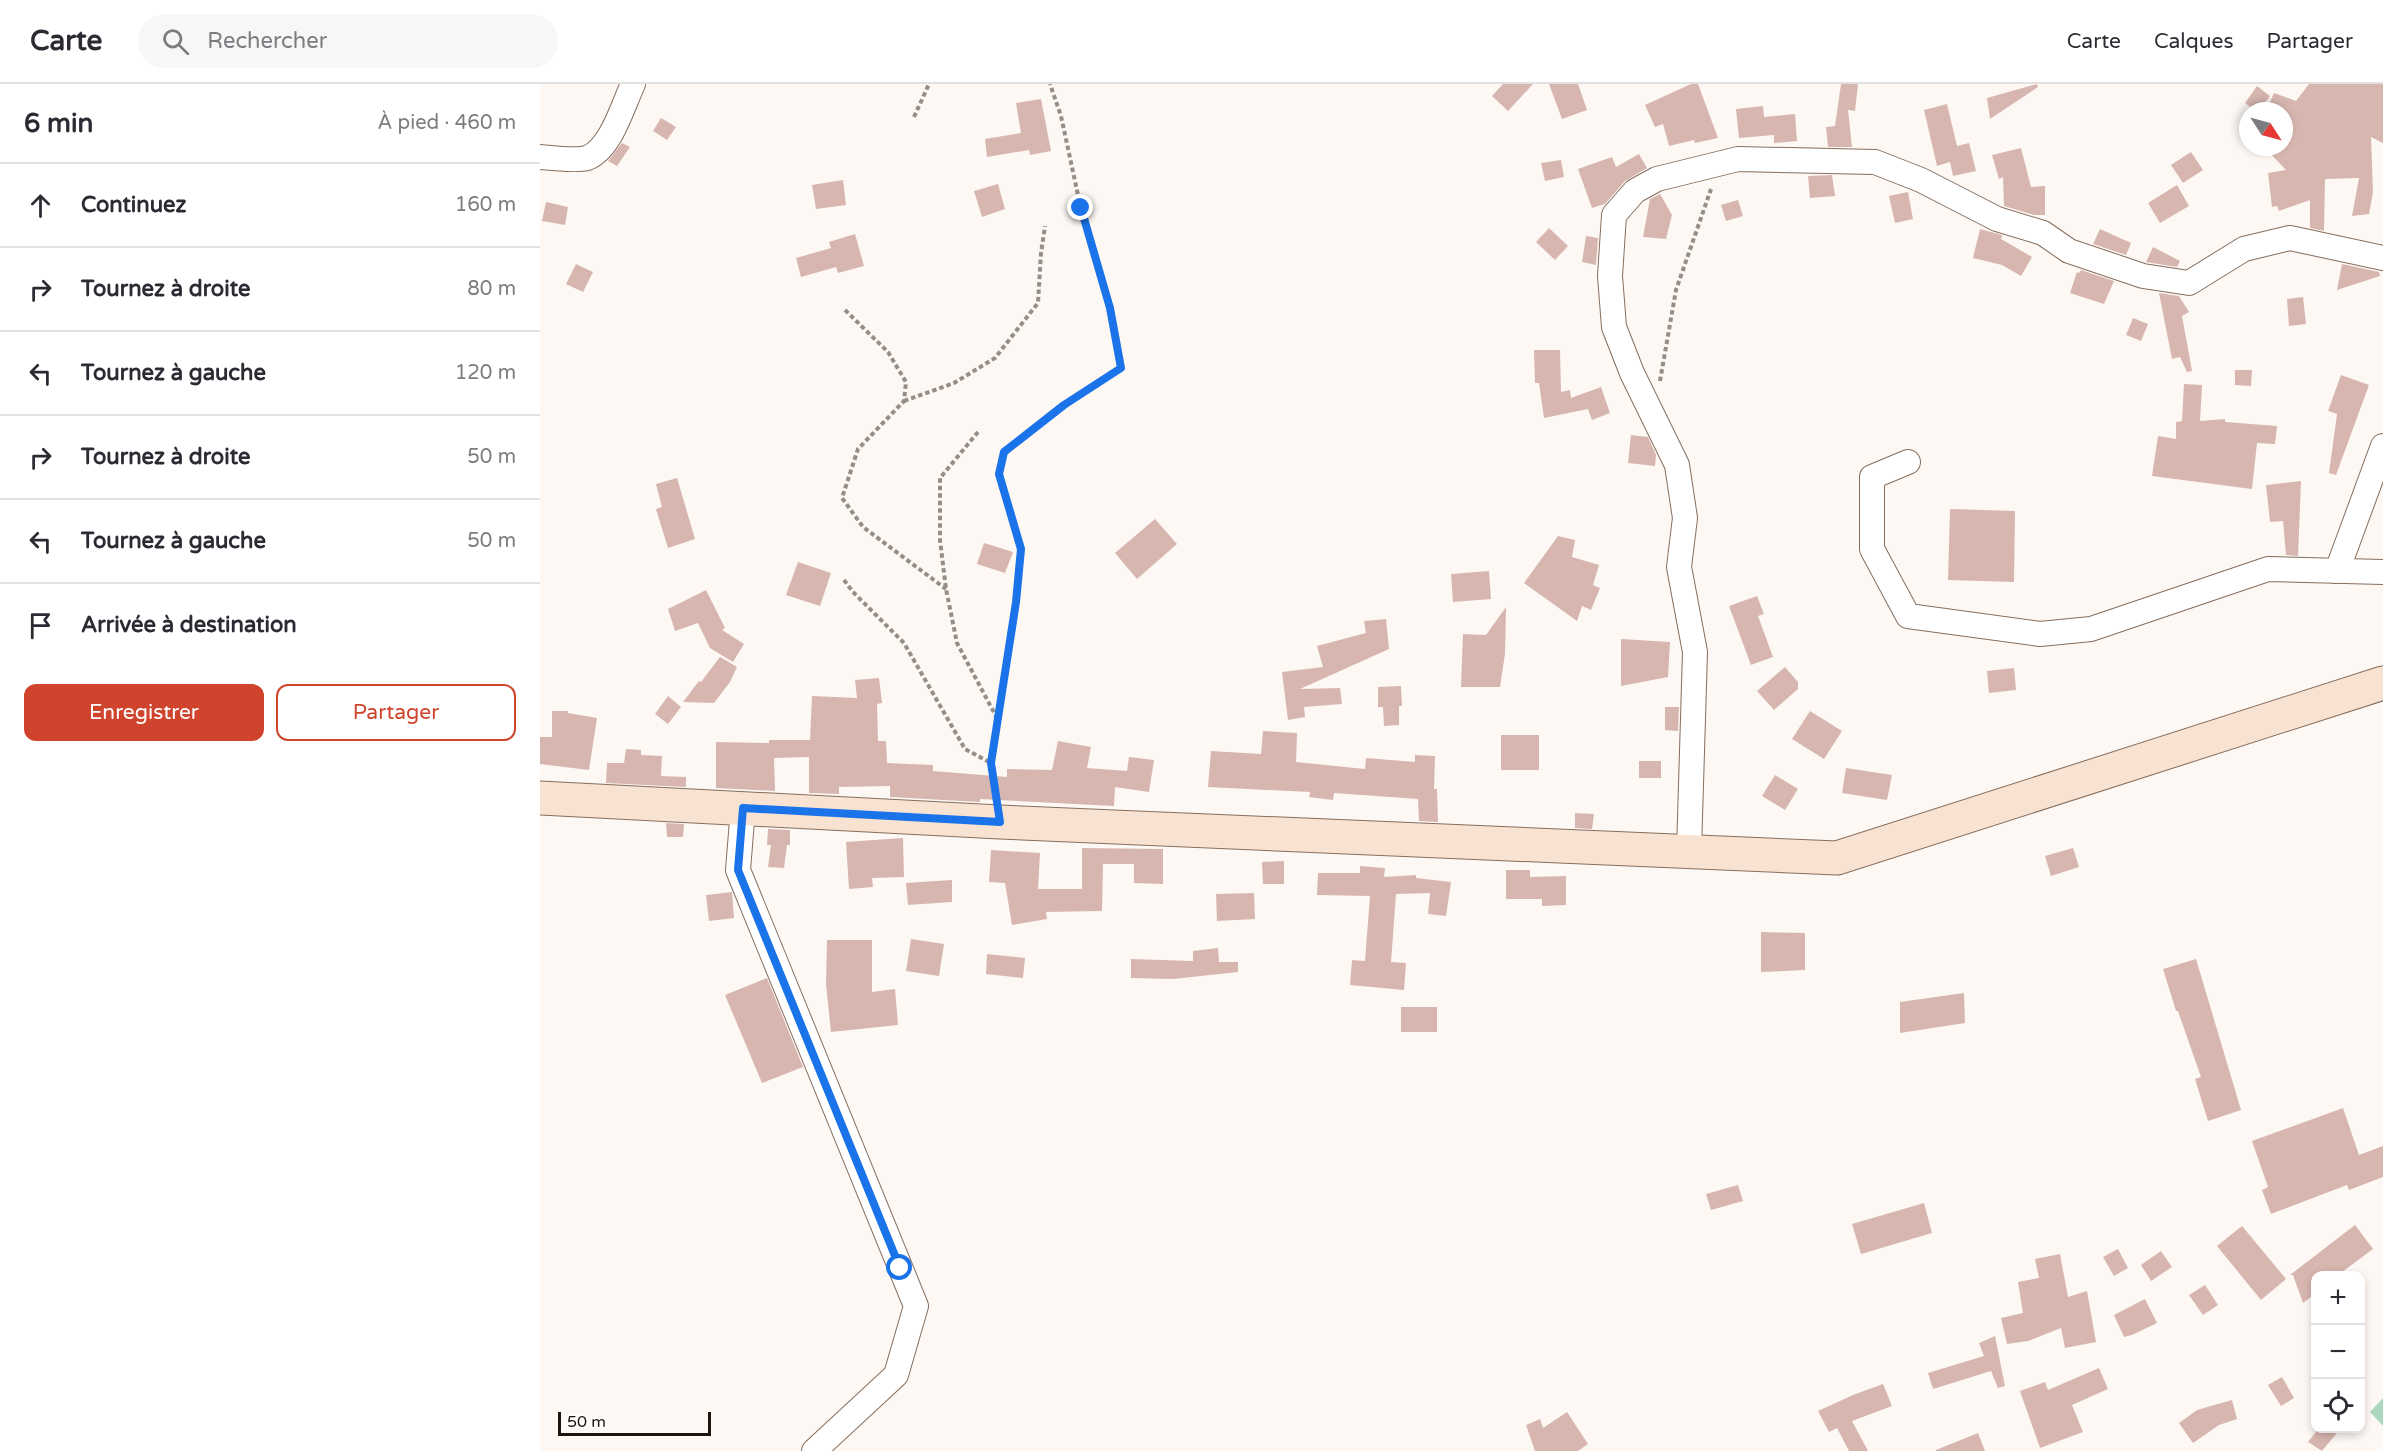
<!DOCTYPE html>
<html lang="fr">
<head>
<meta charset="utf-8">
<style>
  :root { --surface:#fff; --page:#f7f7f7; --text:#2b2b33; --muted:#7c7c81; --line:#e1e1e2; --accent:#d0442d }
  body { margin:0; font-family:"Varela Round",sans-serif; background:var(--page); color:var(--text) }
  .controls { position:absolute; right:18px; bottom:18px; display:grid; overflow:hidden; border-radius:12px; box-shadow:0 3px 9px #0003 }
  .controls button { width:54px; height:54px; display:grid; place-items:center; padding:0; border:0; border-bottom:2px solid var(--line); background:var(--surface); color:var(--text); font:30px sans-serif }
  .compass { position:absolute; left:1699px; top:18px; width:54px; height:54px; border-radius:50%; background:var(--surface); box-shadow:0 3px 9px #0003; rotate:126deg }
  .scale { position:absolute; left:18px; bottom:15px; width:153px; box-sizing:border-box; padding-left:6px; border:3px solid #1d140d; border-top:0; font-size:16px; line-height:21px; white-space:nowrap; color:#1d140d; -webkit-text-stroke:4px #fff; paint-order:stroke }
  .stop { position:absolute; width:18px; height:18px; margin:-14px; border:4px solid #1a73e8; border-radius:50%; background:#fff }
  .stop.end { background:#1a73e8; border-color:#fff; box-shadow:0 2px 6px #0008 }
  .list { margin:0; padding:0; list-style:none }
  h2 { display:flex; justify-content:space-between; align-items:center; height:78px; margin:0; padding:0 24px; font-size:26px }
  h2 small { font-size:20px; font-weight:400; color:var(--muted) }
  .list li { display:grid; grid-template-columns:39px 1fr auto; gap:18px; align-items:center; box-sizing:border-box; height:84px; padding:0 24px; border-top:2px solid var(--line) }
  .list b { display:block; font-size:22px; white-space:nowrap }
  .list em { font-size:20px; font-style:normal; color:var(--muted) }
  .actions { display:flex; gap:12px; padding:18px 24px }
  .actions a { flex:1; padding:14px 0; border:2px solid var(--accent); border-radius:12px; text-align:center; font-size:21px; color:var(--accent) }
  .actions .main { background:var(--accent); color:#fff }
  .icon { flex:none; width:33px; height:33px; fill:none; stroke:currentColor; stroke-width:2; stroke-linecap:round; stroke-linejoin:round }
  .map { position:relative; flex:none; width:1843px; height:1367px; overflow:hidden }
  header { display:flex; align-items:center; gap:36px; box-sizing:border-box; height:84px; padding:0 30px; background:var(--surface); border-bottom:2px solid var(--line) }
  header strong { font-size:28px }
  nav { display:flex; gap:33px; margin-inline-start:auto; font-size:21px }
  .search { width:420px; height:54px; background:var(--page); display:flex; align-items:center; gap:15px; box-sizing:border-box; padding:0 21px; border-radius:33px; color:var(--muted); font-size:22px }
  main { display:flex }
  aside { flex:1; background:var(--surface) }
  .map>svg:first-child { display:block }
</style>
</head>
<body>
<header>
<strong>Carte</strong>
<div class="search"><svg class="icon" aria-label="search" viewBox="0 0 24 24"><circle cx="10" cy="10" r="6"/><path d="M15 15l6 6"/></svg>Rechercher</div>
<nav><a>Carte</a><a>Calques</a><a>Partager</a></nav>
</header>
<main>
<aside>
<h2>6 min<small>À pied · 460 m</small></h2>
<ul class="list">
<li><svg class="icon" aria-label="ahead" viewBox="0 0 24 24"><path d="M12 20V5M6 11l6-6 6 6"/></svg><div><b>Continuez</b></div><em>160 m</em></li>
<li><svg class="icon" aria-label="right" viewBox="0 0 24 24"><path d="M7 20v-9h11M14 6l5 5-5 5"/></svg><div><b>Tournez à droite</b></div><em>80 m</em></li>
<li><svg class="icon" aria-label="left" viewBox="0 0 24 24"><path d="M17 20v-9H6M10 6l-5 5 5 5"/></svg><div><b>Tournez à gauche</b></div><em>120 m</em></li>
<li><svg class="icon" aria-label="right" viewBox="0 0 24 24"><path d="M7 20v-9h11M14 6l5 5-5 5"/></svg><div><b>Tournez à droite</b></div><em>50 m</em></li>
<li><svg class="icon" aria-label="left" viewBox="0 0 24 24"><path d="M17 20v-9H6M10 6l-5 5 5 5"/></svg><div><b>Tournez à gauche</b></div><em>50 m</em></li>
<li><svg class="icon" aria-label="arrive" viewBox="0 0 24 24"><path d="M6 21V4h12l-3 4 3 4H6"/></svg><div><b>Arrivée à destination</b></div></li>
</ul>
<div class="actions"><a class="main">Enregistrer</a><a>Partager</a></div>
</aside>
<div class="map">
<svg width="1843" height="1367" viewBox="0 0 1843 1367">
  <rect width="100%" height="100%" fill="#fdf8f4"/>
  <polygon fill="#acd7bc" points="1843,1314 1843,1342 1830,1328"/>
  <g fill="#d8b6b0">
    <polygon points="963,0 993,0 968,27 952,12"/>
    <polygon points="1009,0 1038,0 1047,26 1022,35"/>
    <polygon points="1151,0 1158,0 1178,54 1155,59 1154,56 1129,62 1123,40 1115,43 1105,21"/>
    <polygon points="1301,0 1318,0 1315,27 1308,26 1312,63 1288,63 1286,43 1295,42"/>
    <polygon points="1497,0 1498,3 1450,35 1447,14"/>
    <polygon points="1769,0 1843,0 1843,59 1831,53 1833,108 1829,130 1812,132 1819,94 1785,95 1784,147 1770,144 1770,116 1739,127 1737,122 1732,123 1728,89 1746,86 1724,63 1744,63 1744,27 1727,25 1734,9 1756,17"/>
    <polygon points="1717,2 1730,12 1719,27 1716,27 1705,19"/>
    <polygon points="501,15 511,67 490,71 489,66 447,73 445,55 481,49 476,19"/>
    <polygon points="1407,20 1417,62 1429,59 1436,87 1413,92 1410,78 1397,82 1384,26"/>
    <polygon points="1223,22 1224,33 1255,30 1257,57 1234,59 1234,51 1199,54 1196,25"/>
    <polygon points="121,34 136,43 127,56 113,47"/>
    <polygon points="82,59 90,63 77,82 68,77"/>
    <polygon points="1481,64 1491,103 1505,102 1505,131 1494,131 1464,122 1463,93 1459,95 1452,71"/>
    <polygon points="1651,68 1663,86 1643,99 1631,81"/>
    <polygon points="1099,70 1107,84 1085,97 1065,120 1052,124 1038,85 1072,73 1076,83"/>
    <polygon points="1021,76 1024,93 1005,97 1001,79"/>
    <polygon points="1292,91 1295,112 1270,114 1268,92"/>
    <polygon points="303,96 306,121 276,125 272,101"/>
    <polygon points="458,100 465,125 442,133 434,107"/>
    <polygon points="1637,101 1649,122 1620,139 1608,119"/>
    <polygon points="1368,108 1373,135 1355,139 1349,112"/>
    <polygon points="1120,110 1132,131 1126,155 1103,153 1110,115"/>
    <polygon points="1198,116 1203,132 1186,137 1181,121"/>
    <polygon points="6,118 28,123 25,141 2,137"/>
    <polygon points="1009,144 1028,162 1015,176 996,158"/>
    <polygon points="1440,145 1462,151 1461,155 1492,173 1481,192 1462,181 1433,174"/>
    <polygon points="1560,145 1591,159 1586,171 1553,160"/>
    <polygon points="315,150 324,182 298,189 296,183 261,193 256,174 291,164 289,158"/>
    <polygon points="1046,152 1058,154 1056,181 1042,178"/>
    <polygon points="1613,163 1640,177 1637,183 1606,178"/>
    <polygon points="36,180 53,188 43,208 26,200"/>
    <polygon points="1802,180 1839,188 1840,192 1797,206"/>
    <polygon points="1541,186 1574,197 1564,220 1530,209 1537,188 1539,189"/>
    <polygon points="1619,209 1639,212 1649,228 1642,232 1652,287 1647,288 1640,273 1632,275"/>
    <polygon points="1763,213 1766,240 1749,242 1747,215"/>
    <polygon points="1593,234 1608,240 1601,257 1586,251"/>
    <polygon points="994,266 1020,266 1021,308 1030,306 1031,314 1061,303 1070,329 1052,336 1048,325 1004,334 999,299 995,299"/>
    <polygon points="1695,286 1712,286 1711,302 1695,301"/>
    <polygon points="1801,291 1829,301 1796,391 1789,389 1797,330 1788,327"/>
    <polygon points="1644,300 1662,301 1660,337 1685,335 1685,338 1737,342 1735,360 1717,359 1712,405 1612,392 1618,352 1636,355 1636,338 1642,337"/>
    <polygon points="1091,351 1108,353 1116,371 1115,382 1088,379"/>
    <polygon points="137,394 155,455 128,464 116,425 122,423 116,400"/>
    <polygon points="1761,397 1758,472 1746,471 1743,437 1730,438 1726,401"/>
    <polygon points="1410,425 1475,427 1474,498 1408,496"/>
    <polygon points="615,435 637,460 597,495 575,469"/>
    <polygon points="1018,452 1035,456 1032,473 1059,481 1053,501 1060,504 1051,526 1042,522 1037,537 984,499"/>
    <polygon points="444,459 473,468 465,489 437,480"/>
    <polygon points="258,478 291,489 280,522 246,511"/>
    <polygon points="949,487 951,515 913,518 911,490"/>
    <polygon points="166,506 185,544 182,546 204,560 193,578 170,564 158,539 135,547 128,525"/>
    <polygon points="1217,512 1224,530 1218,532 1233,573 1211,581 1189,522"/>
    <polygon points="966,523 965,570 960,603 921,603 923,550 946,551"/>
    <polygon points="846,535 849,565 760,605 800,604 802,620 764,623 765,633 748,636 742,588 783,583 777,562 826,549 824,537"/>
    <polygon points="1081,555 1130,558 1128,593 1081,602"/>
    <polygon points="180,573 197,583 190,598 174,619 143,618 159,597 161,598"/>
    <polygon points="1245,583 1258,598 1258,605 1234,626 1217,607"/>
    <polygon points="1474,584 1476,606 1449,609 1447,587"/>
    <polygon points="339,594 342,619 337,620 338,657 346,657 347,679 393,681 393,687 467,693 467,685 512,686 518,657 551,663 547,684 587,687 589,673 614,676 609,708 575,703 574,722 440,715 440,718 350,713 350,702 299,703 299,710 269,709 269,673 234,674 235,707 176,704 176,658 229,659 229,656 270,656 272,612 317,614 315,596"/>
    <polygon points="861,602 862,622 859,622 859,641 844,642 843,623 838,623 838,603"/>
    <polygon points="128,612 141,623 128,640 115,630"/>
    <polygon points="1125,623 1139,623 1138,647 1125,646"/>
    <polygon points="12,627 28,627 28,629 57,634 49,686 0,680 0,653 12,653"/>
    <polygon points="1270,627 1302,647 1284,675 1252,655"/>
    <polygon points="723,647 757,649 756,678 825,685 826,674 875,678 875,671 895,672 894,705 897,705 898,738 879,737 878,715 794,709 793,716 769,713 770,708 668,703 671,667 721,670"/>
    <rect x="961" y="651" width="38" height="35"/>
    <polygon points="86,665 101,666 101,671 122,672 121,692 146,693 146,703 66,699 67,679 84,679"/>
    <rect x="1099" y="677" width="22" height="17"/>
    <polygon points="1306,684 1352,691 1347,716 1302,709"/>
    <polygon points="1235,691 1258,705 1245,726 1222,712"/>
    <polygon points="1035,729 1054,730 1052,745 1035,744"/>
    <polygon points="126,739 144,740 143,753 127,753"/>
    <polygon points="228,745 250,746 250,761 247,761 244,784 228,783 231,761 227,761"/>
    <polygon points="363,754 364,793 332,794 333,803 309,805 306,758"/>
    <polygon points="542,764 623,765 623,800 594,799 594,780 563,780 562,827 506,828 507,835 472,841 465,799 449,798 451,766 500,769 498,805 542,805"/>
    <polygon points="1533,764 1539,783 1511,792 1505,772"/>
    <polygon points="744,777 744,800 723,800 722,778"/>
    <polygon points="820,782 845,784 844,793 876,791 876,794 911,798 906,832 888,830 890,809 856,810 851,878 866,879 864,906 810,901 812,876 825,877 830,812 777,811 778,789 820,789"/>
    <polygon points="966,786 990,786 990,793 1026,792 1026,821 1002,822 1002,815 966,815"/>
    <polygon points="412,796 412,818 368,821 366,799"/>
    <polygon points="192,808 194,834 169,837 166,811"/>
    <polygon points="714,809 715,835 677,837 676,810"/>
    <polygon points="1221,848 1265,849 1265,886 1221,888"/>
    <polygon points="371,855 404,860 399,892 366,887"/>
    <polygon points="287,856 332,856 332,908 355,905 358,941 291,948 286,900"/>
    <polygon points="678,864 679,878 698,878 698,888 633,895 591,894 591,875 653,877 653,867"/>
    <polygon points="447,870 485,874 483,894 446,890"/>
    <polygon points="1656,875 1701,1026 1668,1037 1655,995 1661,993 1638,927 1636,927 1623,885"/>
    <polygon points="227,894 263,983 222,999 185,911"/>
    <polygon points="1424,909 1425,939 1360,949 1360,918"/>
    <rect x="861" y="923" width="36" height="25"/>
    <polygon points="1803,1024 1819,1071 1843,1062 1843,1093 1809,1106 1807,1101 1731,1130 1722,1106 1728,1103 1712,1057"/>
    <polygon points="1198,1101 1203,1117 1171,1126 1166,1110"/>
    <polygon points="1384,1119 1392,1149 1321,1170 1312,1140"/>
    <polygon points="1815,1141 1833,1165 1798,1191 1776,1191 1776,1209 1763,1219 1753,1191 1750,1191"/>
    <polygon points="1702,1142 1746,1195 1721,1216 1677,1162"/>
    <polygon points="1578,1165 1588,1184 1574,1192 1563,1173"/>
    <polygon points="1621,1167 1632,1183 1611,1197 1601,1181"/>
    <polygon points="1520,1170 1528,1213 1547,1207 1556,1258 1525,1264 1521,1244 1488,1257 1467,1260 1461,1234 1483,1229 1478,1198 1499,1194 1495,1175"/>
    <polygon points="1665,1201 1678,1221 1663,1231 1649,1211"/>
    <polygon points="1605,1215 1617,1239 1592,1251 1584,1253 1574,1231"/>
    <polygon points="1455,1252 1465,1302 1458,1304 1451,1287 1393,1305 1388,1289 1444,1272 1439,1259"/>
    <polygon points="1559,1284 1568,1305 1532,1321 1543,1348 1500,1364 1480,1307 1505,1298 1508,1306"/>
    <polygon points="1742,1293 1754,1314 1741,1322 1728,1301"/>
    <polygon points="1343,1300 1352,1322 1312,1337 1328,1367 1309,1367 1297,1344 1289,1348 1278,1327 1313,1311"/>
    <polygon points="1692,1316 1697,1335 1679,1341 1653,1359 1639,1339 1657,1326"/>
    <polygon points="1027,1328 1048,1360 1038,1367 995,1367 986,1341 1000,1335 1003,1344"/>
    <polygon points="1779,1344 1801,1344 1782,1367 1768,1358"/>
    <polygon points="1438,1349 1445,1367 1396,1367 1396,1366"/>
  </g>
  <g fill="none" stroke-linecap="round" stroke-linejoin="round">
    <g stroke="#866e5d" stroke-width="26">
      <g id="street">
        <path d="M0 73C11 74 37 77 47 74 71 65 83 21 93 0"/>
        <polyline points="1368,378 1332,393 1332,465 1368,532 1500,550 1551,545 1728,485 1843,488"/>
        <polyline points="1797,487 1843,362"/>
        <polyline points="203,724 198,786 376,1222 356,1291 274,1367"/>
        <polyline points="1149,767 1155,568 1139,483 1145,434 1137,381 1092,289 1074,243 1070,192 1074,131 1095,107 1117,95 1198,75 1335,78 1381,96 1457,135 1503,149 1529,167 1603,192 1649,199 1704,165 1750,154 1843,174"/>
      </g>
    </g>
    <g stroke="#866e5d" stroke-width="35">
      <polyline id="secondary" points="0,714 460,738 1297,774 1843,599"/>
    </g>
    <g stroke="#948d88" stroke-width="4" stroke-dasharray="4.5 3" stroke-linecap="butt">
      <polyline points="374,33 389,0"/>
      <polyline points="305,226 348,268 366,298 364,317 318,365 302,414 323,443 406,505"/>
      <polyline points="1120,297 1136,206 1171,105"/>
      <polyline points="364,317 414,299 455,274 498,219 501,169 505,142"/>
      <polyline points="438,348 400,394 400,456 406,505 417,559 458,636"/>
      <polyline points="304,496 313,508 364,559 425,665 451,679"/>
      <polyline points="456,713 451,679 476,518 481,465 459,390 464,368 524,321 581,284 571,224 541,125 521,32 510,0"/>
    </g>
    <use href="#street" stroke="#fff" stroke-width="24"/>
    <use href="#secondary" stroke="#f8e2d2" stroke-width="33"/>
  </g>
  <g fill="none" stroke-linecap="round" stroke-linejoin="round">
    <polyline stroke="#1a73e8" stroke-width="8" points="360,1184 198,786 203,724 460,738 451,679 476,518 481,465 459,390 464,368 524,321 581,284 570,224 541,124"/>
  </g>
</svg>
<div class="controls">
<button>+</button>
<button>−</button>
<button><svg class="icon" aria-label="locate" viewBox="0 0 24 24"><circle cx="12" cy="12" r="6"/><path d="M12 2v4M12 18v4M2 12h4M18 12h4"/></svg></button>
</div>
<svg class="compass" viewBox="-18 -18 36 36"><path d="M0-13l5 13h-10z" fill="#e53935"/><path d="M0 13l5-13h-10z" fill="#7c7c81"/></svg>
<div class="scale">50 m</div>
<div class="stop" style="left:360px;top:1184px"></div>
<div class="stop end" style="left:541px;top:124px"></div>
</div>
</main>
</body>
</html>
